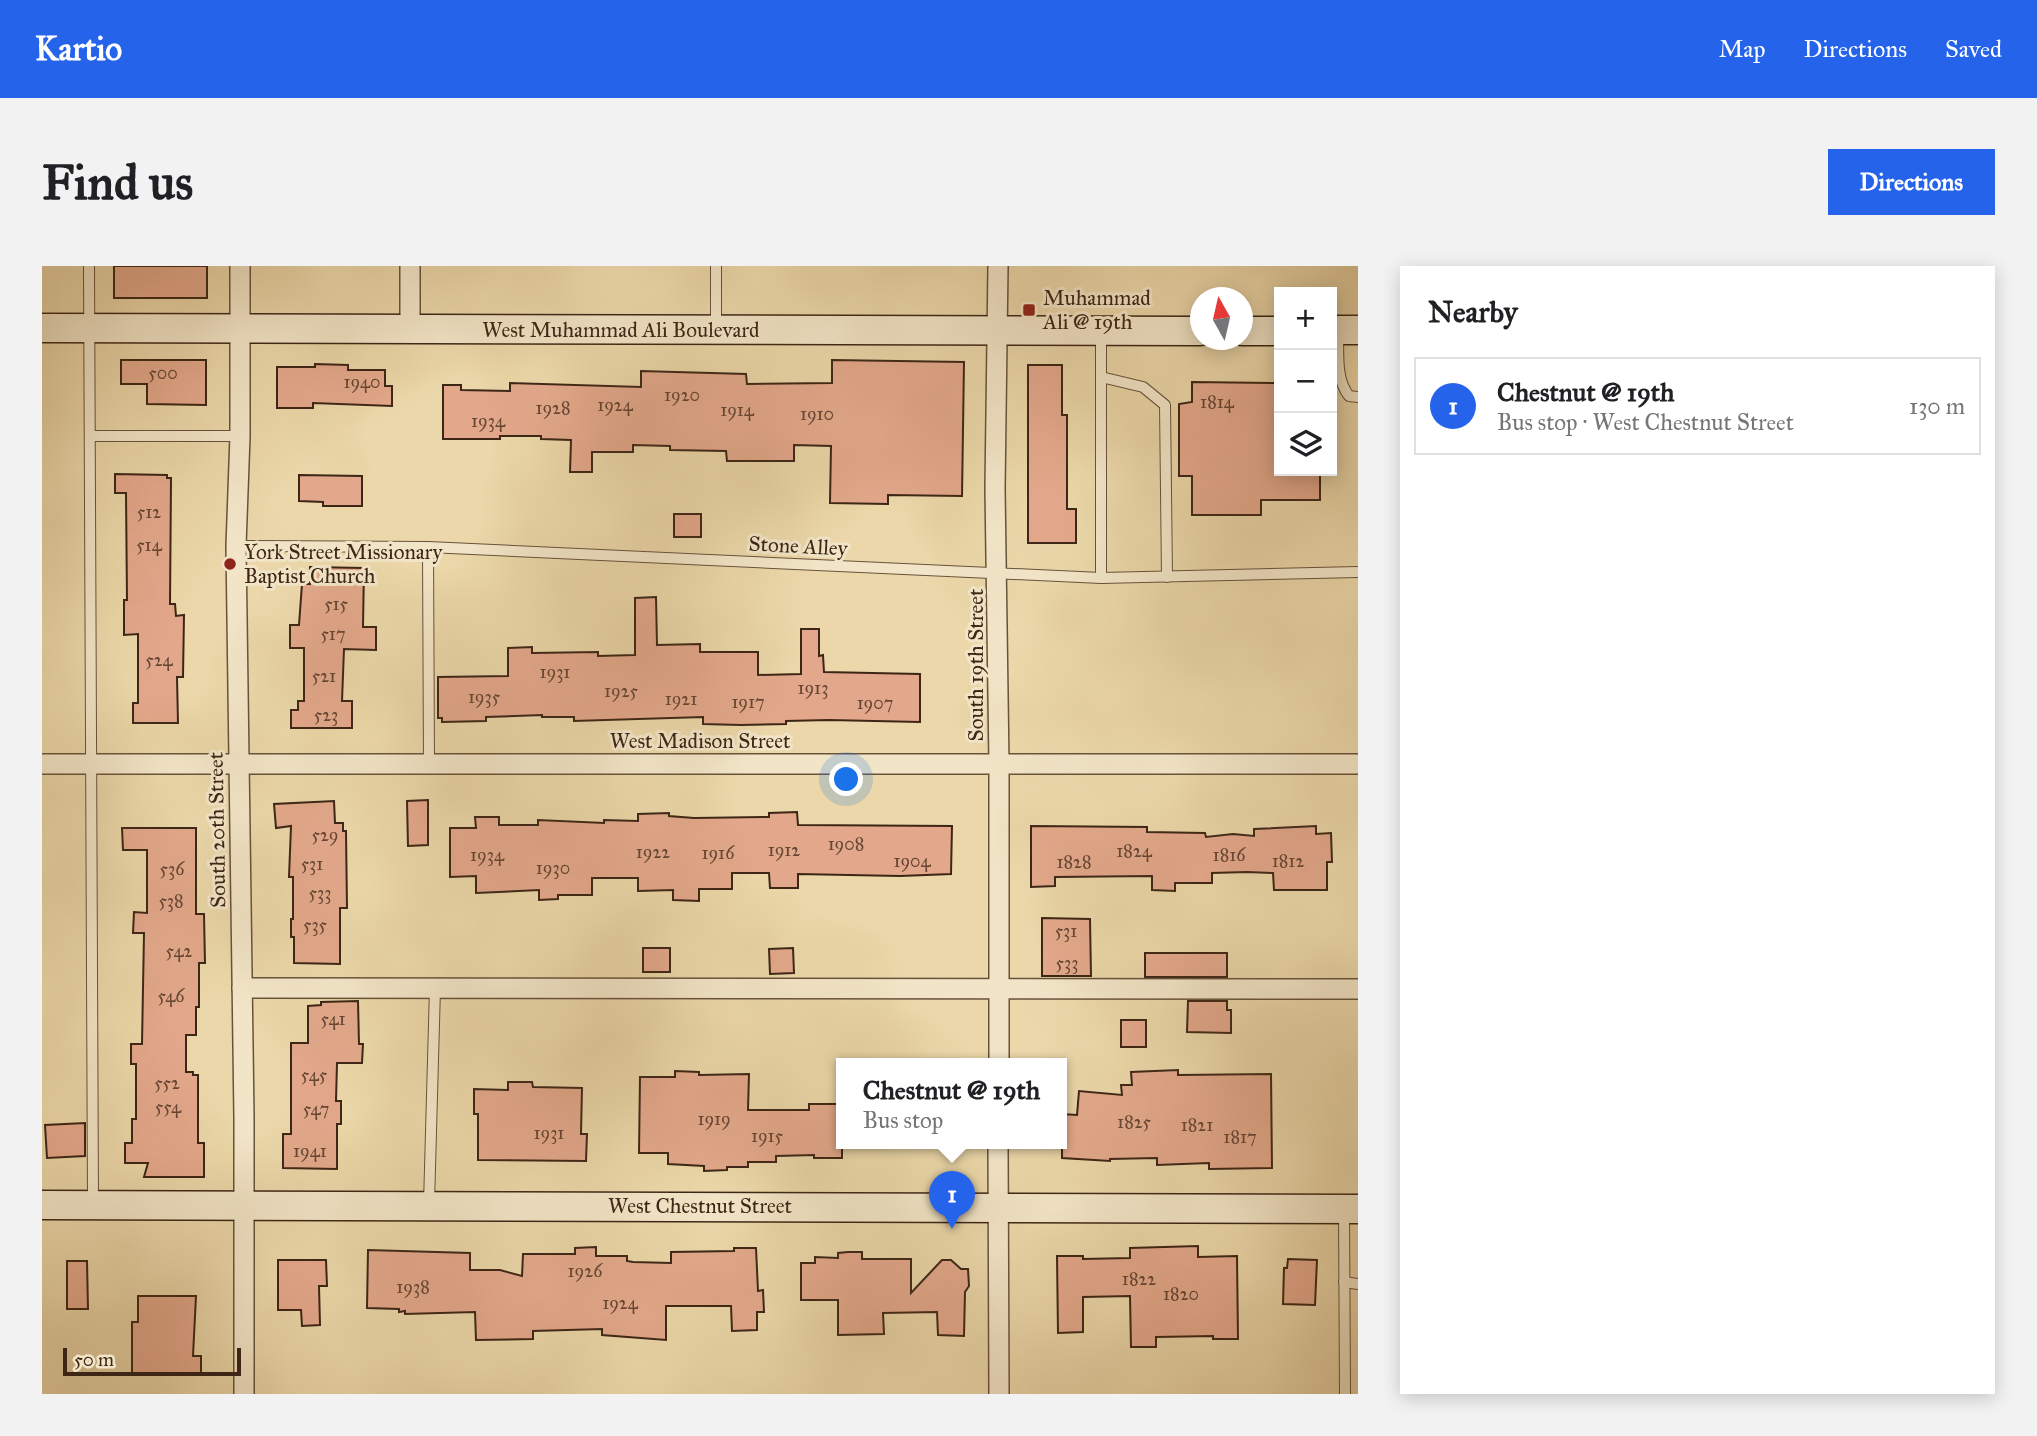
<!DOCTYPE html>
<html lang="en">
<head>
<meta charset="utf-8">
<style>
  :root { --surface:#fff; --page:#f2f2f2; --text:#202124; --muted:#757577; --line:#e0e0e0; --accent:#2563eb }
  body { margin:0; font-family:"IM FELL Great Primer",serif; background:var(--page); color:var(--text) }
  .controls { position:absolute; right:21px; top:21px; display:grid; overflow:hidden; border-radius:0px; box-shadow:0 4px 18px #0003 }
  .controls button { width:63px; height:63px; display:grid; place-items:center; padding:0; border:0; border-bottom:2px solid var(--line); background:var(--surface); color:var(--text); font:35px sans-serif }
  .compass { position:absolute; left:1148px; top:21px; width:63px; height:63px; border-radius:50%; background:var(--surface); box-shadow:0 4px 18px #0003; rotate:352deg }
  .scale { position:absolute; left:21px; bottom:18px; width:178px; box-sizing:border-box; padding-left:7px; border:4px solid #3d2616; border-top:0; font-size:19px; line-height:24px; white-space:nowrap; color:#3d2616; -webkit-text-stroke:5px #f2e5c7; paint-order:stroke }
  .you { position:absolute; left:805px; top:514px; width:24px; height:24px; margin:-18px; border:5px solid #fff; border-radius:50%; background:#1a73e8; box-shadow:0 0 0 10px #1a73e833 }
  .badge { display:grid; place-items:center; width:46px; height:46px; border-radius:50%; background:var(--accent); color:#fff; font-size:23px; font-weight:700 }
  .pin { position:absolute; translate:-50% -58px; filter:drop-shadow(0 2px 4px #0008) }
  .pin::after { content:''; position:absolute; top:37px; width:24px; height:21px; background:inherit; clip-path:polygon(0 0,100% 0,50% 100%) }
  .popup { position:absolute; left:794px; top:792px; width:231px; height:91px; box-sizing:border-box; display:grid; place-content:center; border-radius:0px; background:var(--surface); filter:drop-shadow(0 2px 5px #0005); font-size:23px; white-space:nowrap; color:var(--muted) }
  .popup b { font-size:26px; color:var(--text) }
  .popup::after { content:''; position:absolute; left:50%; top:100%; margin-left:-14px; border:14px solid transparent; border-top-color:var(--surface) }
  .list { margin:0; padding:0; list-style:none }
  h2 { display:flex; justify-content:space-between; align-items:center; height:91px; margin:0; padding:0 28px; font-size:30px }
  h2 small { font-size:23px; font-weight:400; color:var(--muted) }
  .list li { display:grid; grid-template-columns:46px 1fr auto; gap:21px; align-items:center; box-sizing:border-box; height:98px; margin:0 14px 14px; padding:0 14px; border:2px solid var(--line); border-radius:0px }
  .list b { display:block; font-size:26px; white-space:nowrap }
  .list p { margin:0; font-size:23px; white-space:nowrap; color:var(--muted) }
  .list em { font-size:23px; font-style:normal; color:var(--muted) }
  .icon { flex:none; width:38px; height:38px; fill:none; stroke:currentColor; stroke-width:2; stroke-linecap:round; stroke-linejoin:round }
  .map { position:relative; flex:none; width:1316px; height:1128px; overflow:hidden; border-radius:0px }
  header { display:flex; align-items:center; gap:42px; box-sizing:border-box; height:98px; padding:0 35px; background:var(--accent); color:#fff }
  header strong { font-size:33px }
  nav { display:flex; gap:38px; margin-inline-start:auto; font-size:24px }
  .intro { display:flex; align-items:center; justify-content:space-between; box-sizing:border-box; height:168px; padding:0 42px }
  h1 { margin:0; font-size:49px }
  .button { padding:18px 32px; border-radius:0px; background:var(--accent); color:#fff; font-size:24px; font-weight:700 }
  main { display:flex; gap:42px; padding:0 42px }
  aside { flex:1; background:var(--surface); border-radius:0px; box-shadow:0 4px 18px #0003 }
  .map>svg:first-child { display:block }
</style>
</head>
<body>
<header>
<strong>Kartio</strong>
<nav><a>Map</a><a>Directions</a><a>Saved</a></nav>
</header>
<div class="intro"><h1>Find us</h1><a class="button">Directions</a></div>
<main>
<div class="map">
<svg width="1316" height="1128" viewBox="0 0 1316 1128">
  <rect width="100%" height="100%" fill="#ebd7a9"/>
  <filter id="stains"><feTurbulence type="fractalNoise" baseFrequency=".00286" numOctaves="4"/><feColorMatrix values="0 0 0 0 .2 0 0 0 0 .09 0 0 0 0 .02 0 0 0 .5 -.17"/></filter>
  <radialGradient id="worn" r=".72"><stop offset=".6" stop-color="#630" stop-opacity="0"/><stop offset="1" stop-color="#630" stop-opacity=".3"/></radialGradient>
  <g fill="#e3a88b" stroke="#3d2616" stroke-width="2">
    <rect x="72" y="0" width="93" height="32"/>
    <polygon points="79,94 164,94 164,139 105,138 105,118 79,118"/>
    <polygon points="790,94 922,96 920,230 846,229 846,238 788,237 789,180 752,179 752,195 685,195 684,185 628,184 628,180 591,179 591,186 550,186 550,206 528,206 529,174 499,173 499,170 458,170 458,173 401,173 401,119 419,119 419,124 468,125 468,117 599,121 599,105 704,108 705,118 790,117"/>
    <polygon points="273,98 306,99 306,104 343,104 343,120 350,120 350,140 271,137 271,142 235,142 235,101 273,101"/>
    <polygon points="986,99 1020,99 1020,149 1025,149 1025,243 1034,243 1034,277 986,277"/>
    <polygon points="1150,116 1237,117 1237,205 1278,205 1278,234 1219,234 1219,249 1150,249 1150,210 1137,210 1137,138 1150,136"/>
    <polygon points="73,208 125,209 125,212 129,212 128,338 133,338 134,350 142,349 141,411 135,411 136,457 91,457 91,437 96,437 96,368 82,369 82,334 85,334 84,227 73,227"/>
    <polygon points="257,209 320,210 320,240 281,240 281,236 257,235"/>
    <rect x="632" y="248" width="27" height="23"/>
    <polygon points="268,301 322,302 321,361 334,361 334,384 302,383 300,435 310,435 310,462 249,462 249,444 256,444 256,435 262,435 262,382 248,382 248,359 257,359 260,318 268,318"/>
    <polygon points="614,331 615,379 658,378 658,386 716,386 716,409 759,408 759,363 777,363 777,390 781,389 782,406 878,408 878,456 787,454 744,455 744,458 699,459 661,458 661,451 532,455 532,451 500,451 500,449 444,451 444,455 400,456 400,452 396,452 396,411 466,410 466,382 490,381 490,387 556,386 556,390 593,389 593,332"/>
    <polygon points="386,534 386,579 366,580 365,535"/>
    <polygon points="292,535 293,557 301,557 301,565 304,565 305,642 298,642 298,698 252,697 252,671 249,671 249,653 251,653 251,611 247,611 249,560 234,562 232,538"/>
    <polygon points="755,546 756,559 910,560 909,608 858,610 756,608 756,622 728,622 727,607 690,607 690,623 657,623 657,635 631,634 631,624 596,625 596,612 550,612 550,629 516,629 516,633 497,634 497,624 434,627 434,610 408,611 408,562 434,562 433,551 457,551 457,559 496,559 496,554 562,557 562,554 596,555 596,548 627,547 627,550 652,552 727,551 727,547"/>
    <polygon points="989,560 1105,561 1105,566 1163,567 1164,571 1191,568 1212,570 1212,563 1274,560 1274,568 1289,567 1290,596 1285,596 1285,624 1232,624 1231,607 1205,606 1170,607 1170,617 1133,617 1133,625 1110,624 1110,610 1013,611 1013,620 989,621"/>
    <polygon points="80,562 154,562 154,648 162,648 163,697 157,697 157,741 154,741 154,769 144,769 144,806 151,806 151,809 156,809 156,877 162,877 162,911 102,911 106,897 83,897 83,877 90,877 90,853 94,853 94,798 89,798 89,778 100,778 102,667 91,667 92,646 105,647 105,584 81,584"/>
    <polygon points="1000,652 1048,653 1049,710 1000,710"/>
    <rect x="601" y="682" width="27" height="24"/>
    <polygon points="751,682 752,707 728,708 727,683"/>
    <rect x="1103" y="687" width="82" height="24"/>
    <polygon points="316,735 317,778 321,778 320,797 295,797 294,835 299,835 299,858 295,858 295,903 241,902 241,868 249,868 249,777 266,777 266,740 279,739 279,736"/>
    <polygon points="1146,735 1185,735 1185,744 1189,744 1189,767 1145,766"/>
    <rect x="1079" y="754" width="25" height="27"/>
    <polygon points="1136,804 1136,809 1229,808 1230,902 1167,903 1167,897 1115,899 1115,892 1068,893 1068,895 1020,892 1020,848 1035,849 1037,825 1080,829 1079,819 1090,819 1089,806"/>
    <polygon points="633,805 657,806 657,809 707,808 706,844 767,844 767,838 800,838 800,892 772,892 772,889 734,890 734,896 706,896 706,901 685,901 685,904 662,905 662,900 626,898 626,887 597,887 598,811 633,811"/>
    <polygon points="466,816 490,816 491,821 540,822 539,868 545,868 544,895 436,894 436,848 432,848 432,823 466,824"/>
    <polygon points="43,857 43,890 5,892 3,859"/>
    <polygon points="1156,980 1156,991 1195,990 1196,1073 1171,1073 1171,1070 1114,1071 1114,1081 1089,1081 1088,1030 1041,1031 1041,1066 1016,1067 1015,990 1041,990 1041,993 1088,992 1088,982"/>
    <polygon points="554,981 554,990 585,990 585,995 591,996 629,997 629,986 692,985 692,982 714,982 716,1025 721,1024 722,1046 715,1046 715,1064 690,1065 689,1040 624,1040 624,1074 560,1069 560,1063 491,1065 491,1073 434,1074 433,1046 363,1048 363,1045 357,1046 357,1043 325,1042 326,984 428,987 428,1004 458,1004 480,1010 481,988 533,988 533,982"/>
    <polygon points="806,986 820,986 820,993 869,993 869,1027 900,994 909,994 919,1003 926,1003 927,1020 923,1026 922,1070 896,1069 895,1046 841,1047 842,1068 796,1069 796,1034 759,1034 759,997 773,997 773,991 796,992 796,987"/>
    <polygon points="1246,993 1275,994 1273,1039 1241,1038 1242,1002 1245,1002"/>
    <polygon points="236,994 284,994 285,1020 277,1020 278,1059 260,1060 259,1044 236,1044"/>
    <polygon points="25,995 45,995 46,1043 25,1043"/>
    <polygon points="96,1030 154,1030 151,1090 159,1090 159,1109 90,1109 90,1056 96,1056"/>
  </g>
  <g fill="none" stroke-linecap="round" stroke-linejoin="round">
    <g stroke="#68523b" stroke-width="12">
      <g id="lane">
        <polyline points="47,0 51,938"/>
        <polyline points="674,60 674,0"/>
        <polyline points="1059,65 1059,312"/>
        <path d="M1296 65C1297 87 1293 112 1307 130L1316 131"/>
        <polyline points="1059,111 1101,121 1123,139 1125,311"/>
        <polyline points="49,170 198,170"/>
        <polyline points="194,280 386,281 1059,312 1316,306"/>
        <polyline points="386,281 387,498"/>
        <polyline points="387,938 393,722"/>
        <polyline points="1302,944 1303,1128"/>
        <polyline points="1302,1016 1316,1018"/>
      </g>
    </g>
    <g stroke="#68523b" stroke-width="22">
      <g id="street">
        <polyline points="198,0 198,170 194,280 202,852 202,1128"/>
        <polyline points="368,0 368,64"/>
        <polyline points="956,0 953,222 957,498 957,797"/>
        <polyline points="0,498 1316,498"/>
        <polyline points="200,722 1316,723"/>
        <polyline points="956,877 957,1128"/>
      </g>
    </g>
    <g stroke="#3d2616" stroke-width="31">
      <g id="secondary">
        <polyline points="0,62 1158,65"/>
        <polyline points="1290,64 1316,64"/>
        <polyline points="1200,65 1237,65"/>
        <polyline points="0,939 1316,943"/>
      </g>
    </g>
    <use href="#lane" stroke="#f2e5c7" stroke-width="10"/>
    <use href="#street" stroke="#f2e5c7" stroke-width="19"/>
    <use href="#secondary" stroke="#f2e5c7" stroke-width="28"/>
  </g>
  <g fill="#8f2418" stroke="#f2e5c7" stroke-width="2.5">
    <rect x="980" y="37" width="14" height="14" rx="3.5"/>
    <circle cx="188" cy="298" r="7"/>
  </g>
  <g text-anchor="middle" stroke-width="6" stroke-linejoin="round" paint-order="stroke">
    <g font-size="18" fill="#664633">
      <text x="121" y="113">500</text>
      <text x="320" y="122">1940</text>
      <text x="640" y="135">1920</text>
      <text x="1175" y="142">1814</text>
      <text x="573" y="145">1924</text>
      <text x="511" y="148">1928</text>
      <text x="695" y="150">1914</text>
      <text x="775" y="154">1910</text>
      <text x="446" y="161">1934</text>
      <text x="107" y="252">512</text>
      <text x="107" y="285">514</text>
      <text x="294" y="344">515</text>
      <text x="291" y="374">517</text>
      <text x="117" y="400">524</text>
      <text x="513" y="412">1931</text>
      <text x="282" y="416">521</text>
      <text x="771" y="428">1913</text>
      <text x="579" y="431">1925</text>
      <text x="442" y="437">1935</text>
      <text x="639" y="439">1921</text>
      <text x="706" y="442">1917</text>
      <text x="833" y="443">1907</text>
      <text x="284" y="455">523</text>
      <text x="283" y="575">529</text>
      <text x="804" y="584">1908</text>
      <text x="742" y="590">1912</text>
      <text x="1092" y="591">1824</text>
      <text x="611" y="592">1922</text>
      <text x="676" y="593">1916</text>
      <text x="445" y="595">1934</text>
      <text x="1187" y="595">1816</text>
      <text x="870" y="601">1904</text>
      <text x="1246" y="601">1812</text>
      <text x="1032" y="602">1828</text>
      <text x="270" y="604">531</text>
      <text x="511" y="608">1930</text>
      <text x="130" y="609">536</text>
      <text x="278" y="633">533</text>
      <text x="129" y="641">538</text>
      <text x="273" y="665">535</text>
      <text x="1024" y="671">531</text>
      <text x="137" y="691">542</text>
      <text x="1025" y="703">533</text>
      <text x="129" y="736">546</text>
      <text x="291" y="759">541</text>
      <text x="272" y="815">545</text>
      <text x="125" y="823">552</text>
      <text x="126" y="847">554</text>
      <text x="274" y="849">547</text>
      <text x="672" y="859">1919</text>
      <text x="1092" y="862">1825</text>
      <text x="1155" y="865">1821</text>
      <text x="507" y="873">1931</text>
      <text x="725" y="876">1915</text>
      <text x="1198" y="877">1817</text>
      <text x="268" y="891">1941</text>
      <text x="543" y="1011">1926</text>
      <text x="1097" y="1019">1822</text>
      <text x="371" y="1027">1938</text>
      <text x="1139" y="1034">1820</text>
      <text x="578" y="1043">1924</text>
    </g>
    <g font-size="21" fill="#3d2616" stroke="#f2e5c7" text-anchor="start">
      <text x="1001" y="39">Muhammad<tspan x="1001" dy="24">Ali @ 19th</tspan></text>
      <text x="202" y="293">York Street Missionary<tspan x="202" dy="24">Baptist Church</tspan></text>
    </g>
    <g font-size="21" fill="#3d2616" stroke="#f2e5c7">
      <text x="579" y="71">West Muhammad Ali Boulevard</text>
      <text transform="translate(756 280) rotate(3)" y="7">Stone Alley</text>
      <text transform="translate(934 399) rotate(-90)" y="7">South 19th Street</text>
      <text x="658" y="482">West Madison Street</text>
      <text transform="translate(175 564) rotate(-91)" y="7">South 20th Street</text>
      <text x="658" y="947">West Chestnut Street</text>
    </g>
  </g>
  <rect width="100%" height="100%" filter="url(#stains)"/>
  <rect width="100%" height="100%" fill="url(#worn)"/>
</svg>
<div class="controls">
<button>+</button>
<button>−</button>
<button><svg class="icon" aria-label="layers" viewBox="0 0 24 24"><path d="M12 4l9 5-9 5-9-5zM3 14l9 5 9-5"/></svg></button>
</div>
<svg class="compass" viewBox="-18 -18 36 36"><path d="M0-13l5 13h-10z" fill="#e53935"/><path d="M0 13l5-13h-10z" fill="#757577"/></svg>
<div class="scale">50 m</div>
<div class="you"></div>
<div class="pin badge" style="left:910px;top:963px">1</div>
<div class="popup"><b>Chestnut @ 19th</b>Bus stop</div>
</div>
<aside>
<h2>Nearby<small></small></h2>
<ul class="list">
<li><span class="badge">1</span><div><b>Chestnut @ 19th</b><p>Bus stop · West Chestnut Street</p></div><em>130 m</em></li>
</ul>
</aside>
</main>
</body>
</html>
